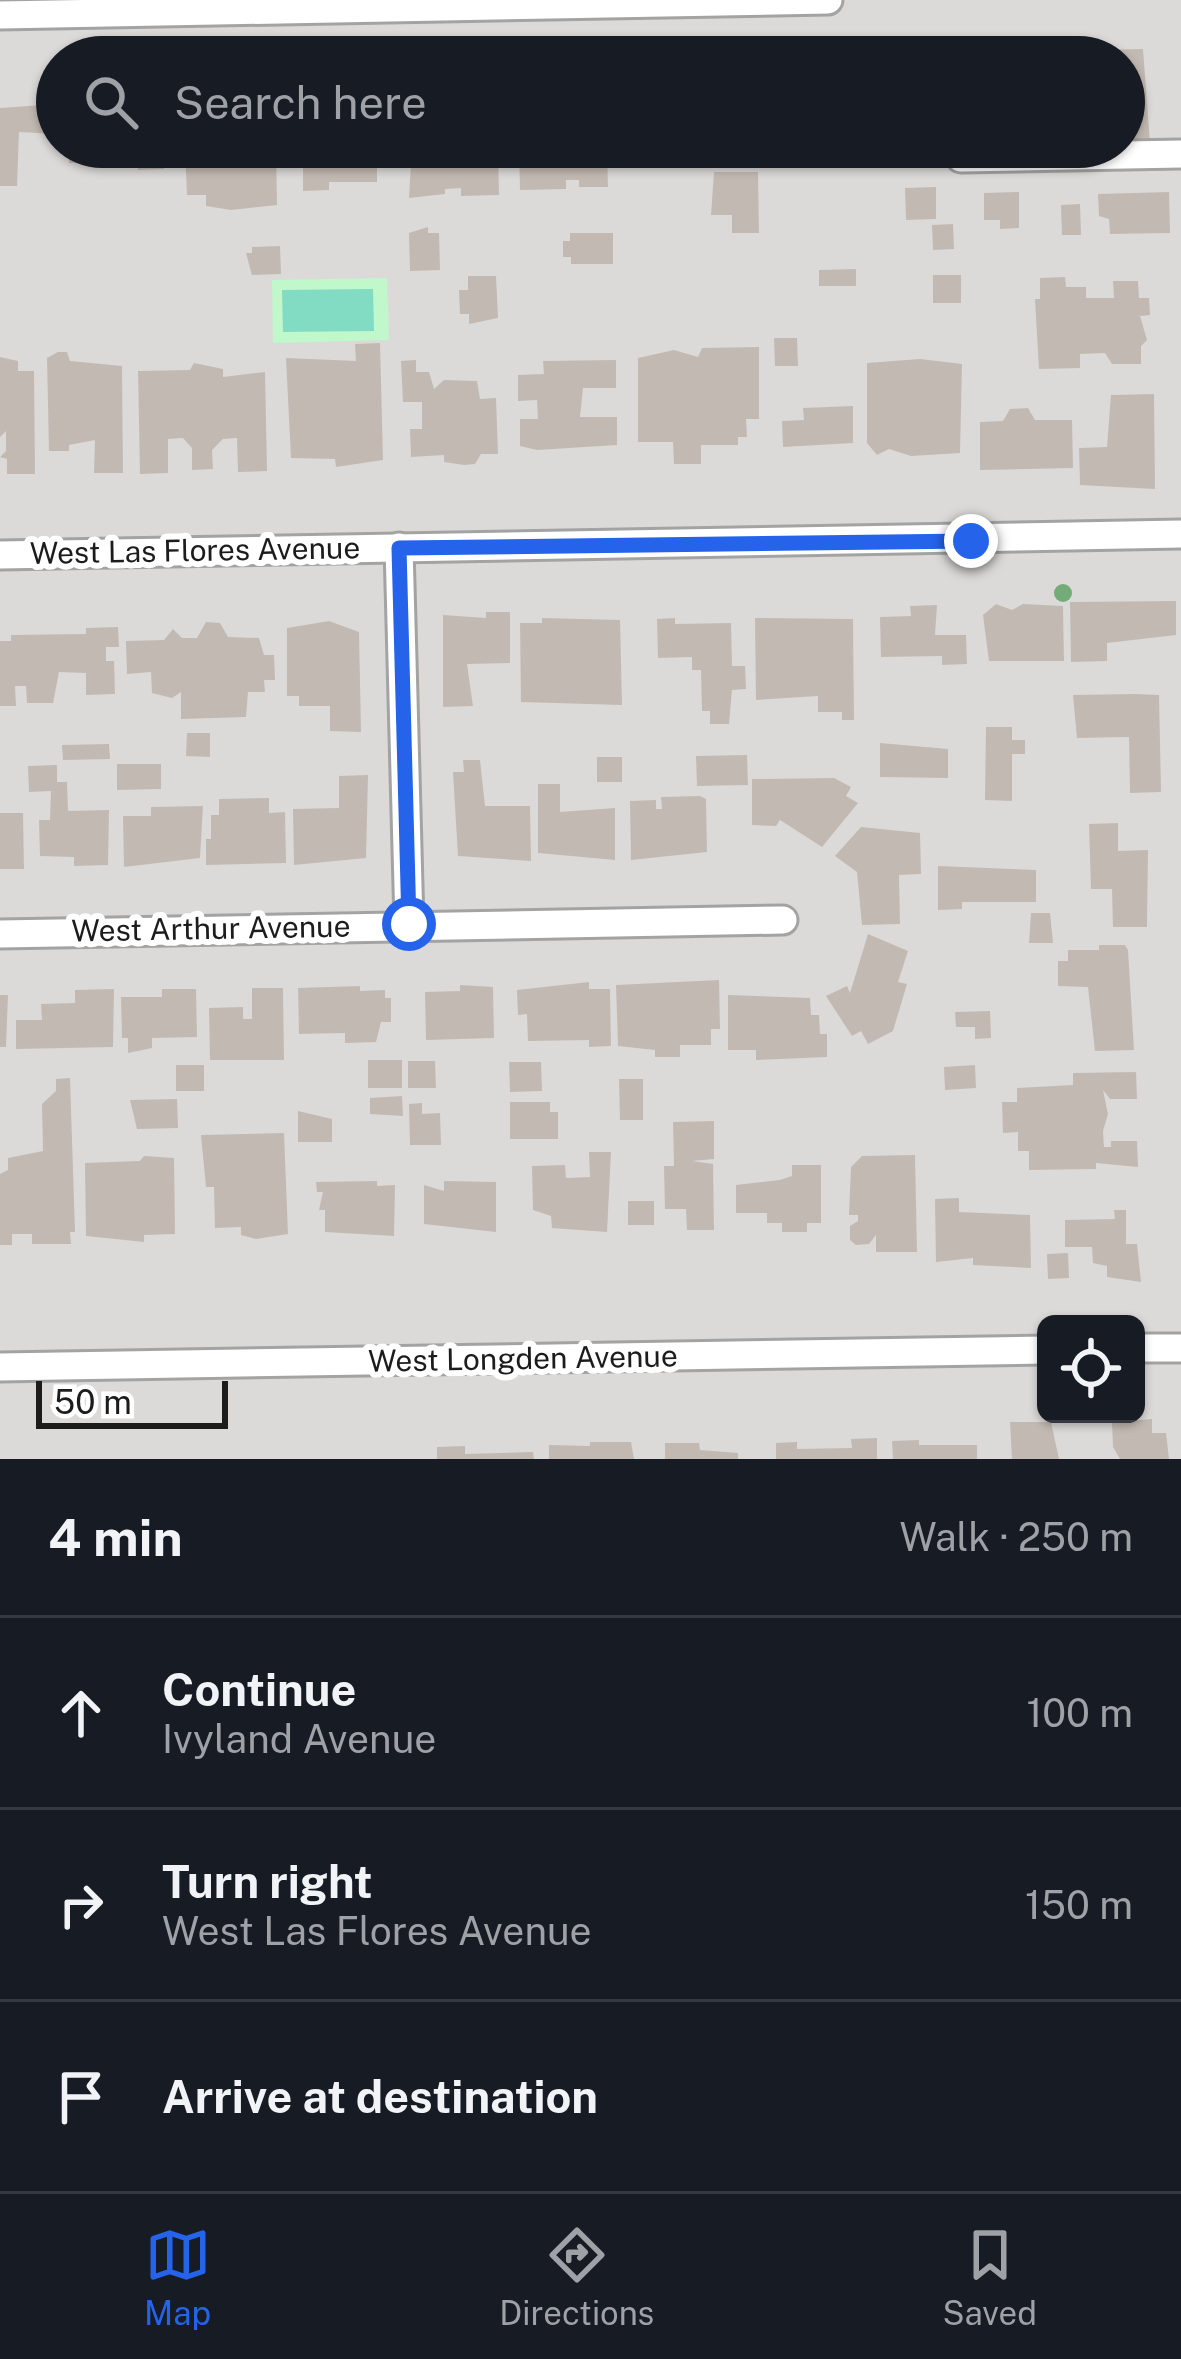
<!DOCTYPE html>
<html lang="en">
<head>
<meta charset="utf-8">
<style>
  :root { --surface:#171b24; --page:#242831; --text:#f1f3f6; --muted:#9ea1a6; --line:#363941; --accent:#2563eb }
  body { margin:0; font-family:"Public Sans",sans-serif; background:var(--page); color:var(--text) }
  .controls { position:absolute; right:36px; bottom:36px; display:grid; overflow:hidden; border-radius:18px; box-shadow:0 3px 9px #0004 }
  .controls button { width:108px; height:108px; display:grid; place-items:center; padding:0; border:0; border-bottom:3px solid var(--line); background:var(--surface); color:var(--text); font:60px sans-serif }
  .scale { position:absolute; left:36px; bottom:30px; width:192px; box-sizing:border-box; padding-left:12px; border:6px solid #1c1c1c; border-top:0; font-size:33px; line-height:42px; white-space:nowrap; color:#1c1c1c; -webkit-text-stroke:9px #fff; paint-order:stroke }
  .stop { position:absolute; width:36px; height:36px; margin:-27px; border:9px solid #2563eb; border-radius:50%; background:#fff }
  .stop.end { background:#2563eb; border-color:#fff; box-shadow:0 3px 12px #0008 }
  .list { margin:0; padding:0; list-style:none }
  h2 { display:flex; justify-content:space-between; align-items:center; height:156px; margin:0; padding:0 48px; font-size:51px }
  h2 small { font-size:39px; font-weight:400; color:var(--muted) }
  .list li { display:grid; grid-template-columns:78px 1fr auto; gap:36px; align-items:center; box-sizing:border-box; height:192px; padding:0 48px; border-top:3px solid var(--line) }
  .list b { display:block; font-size:45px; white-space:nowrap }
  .list p { margin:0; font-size:39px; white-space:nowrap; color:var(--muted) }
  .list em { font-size:39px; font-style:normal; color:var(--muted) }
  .icon { flex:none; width:66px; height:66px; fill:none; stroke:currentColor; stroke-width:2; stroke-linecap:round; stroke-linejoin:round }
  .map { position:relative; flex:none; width:1181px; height:1459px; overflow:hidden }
  .search { position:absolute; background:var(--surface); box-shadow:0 3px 9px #0004; left:36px; right:36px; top:36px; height:132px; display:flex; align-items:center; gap:30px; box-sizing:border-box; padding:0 42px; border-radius:66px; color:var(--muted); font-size:45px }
  .sheet { height:732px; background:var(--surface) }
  nav { display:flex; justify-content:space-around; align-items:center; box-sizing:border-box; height:168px; border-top:3px solid var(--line); background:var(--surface); font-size:33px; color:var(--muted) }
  nav a { display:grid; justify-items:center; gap:6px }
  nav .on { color:var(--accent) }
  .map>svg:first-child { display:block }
</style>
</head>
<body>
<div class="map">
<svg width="1181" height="1459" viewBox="0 0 1181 1459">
  <rect width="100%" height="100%" fill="#eeebe2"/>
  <path fill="#dbdad9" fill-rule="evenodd" d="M0 0H1181V1459H0ZM57 57H1124V147H57ZM1046 1324H1136V1414H1046Z"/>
  <polygon fill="#c0f7cb" points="387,278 389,340 273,343 272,280"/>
  <polygon fill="#82dbc3" points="373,289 374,331 283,332 282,290"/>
  <g fill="#c2bab2">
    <polygon points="1143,49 1150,143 1124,144 1124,57 1085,57 1085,50"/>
    <polygon points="57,104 57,134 19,132 17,186 0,186 0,108"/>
    <polygon points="69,147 131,147 131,162 69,163"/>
    <polygon points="137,147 164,147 164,169 138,170"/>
    <polygon points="185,147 276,147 277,205 231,210 206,206 206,195 187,195"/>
    <polygon points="303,147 377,147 377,182 329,182 329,190 303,191"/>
    <polygon points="412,147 498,147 499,195 461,196 461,188 445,189 445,194 409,198"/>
    <polygon points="519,147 607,147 608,187 579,187 579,180 566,180 566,189 520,190"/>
    <polygon points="714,172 758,172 759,233 732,233 732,215 711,215"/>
    <polygon points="936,187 936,219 906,220 905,188"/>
    <polygon points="1019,192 1019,228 1000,229 1000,220 984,220 984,193"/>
    <polygon points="1169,192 1170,233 1110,234 1109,219 1099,216 1098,194"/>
    <polygon points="1080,204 1081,235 1062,235 1061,205"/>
    <polygon points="953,224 954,249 933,250 932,225"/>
    <polygon points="428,227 428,233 439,233 440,270 410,271 409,233"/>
    <polygon points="570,233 613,233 613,264 571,264 571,257 563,257 563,241 570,241"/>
    <polygon points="280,246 281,274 252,275 246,253 252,253 252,247"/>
    <polygon points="856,269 856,286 819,286 819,270"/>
    <rect x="933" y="275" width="28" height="28"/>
    <polygon points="468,276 496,276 498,318 469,324 469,314 460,314 459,290 468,290"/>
    <polygon points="1065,277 1066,287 1086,287 1086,298 1114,298 1113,281 1138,281 1139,298 1149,298 1150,315 1140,316 1147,340 1141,346 1141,364 1112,364 1105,353 1080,354 1080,368 1039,369 1035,299 1040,299 1040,278"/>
    <polygon points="774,338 797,338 798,366 775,366"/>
    <polygon points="380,343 383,460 336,467 335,459 291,458 286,358 356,361 355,344"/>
    <polygon points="759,347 759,419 746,419 747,437 738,437 738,445 701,445 701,464 674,464 673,442 638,442 638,358 674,350 698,357 702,348"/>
    <polygon points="58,352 67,352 70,361 122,366 123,473 94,473 95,440 69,445 69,451 49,451 47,358"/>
    <polygon points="0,357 18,361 18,371 34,371 35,474 7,474 7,459 0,457 6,451 6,431 0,437"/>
    <polygon points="920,359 962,364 960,453 911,456 889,449 877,455 867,443 867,363"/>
    <polygon points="416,360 416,372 429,372 434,389 444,380 477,381 480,399 496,398 498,454 481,454 475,464 464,465 444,462 444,455 411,457 410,429 422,429 422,402 403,402 401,361"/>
    <polygon points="616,360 616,388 583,388 580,417 617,417 617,445 537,450 520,446 520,419 538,419 537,400 518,401 518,375 544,374 543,361"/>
    <polygon points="194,363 223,369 223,377 265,372 267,471 238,472 237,438 223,439 212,450 213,469 192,470 192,448 183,438 168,439 168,473 140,474 138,371 190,370"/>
    <polygon points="1154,394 1155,489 1080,485 1079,448 1107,447 1111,395"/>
    <polygon points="853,406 853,443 783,447 782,421 804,420 803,408"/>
    <polygon points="1028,408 1035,420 1072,420 1073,468 980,470 980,422 1003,421 1010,409"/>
    <polygon points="1176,601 1176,635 1107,643 1107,661 1071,662 1070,602"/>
    <polygon points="996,604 1012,610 1023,604 1063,606 1064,661 989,661 983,615"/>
    <polygon points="937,605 935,635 966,635 967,664 942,665 942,656 881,657 880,617 911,616 910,606"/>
    <polygon points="486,612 510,612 510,663 467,664 473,706 443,707 443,615 486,618"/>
    <polygon points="542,618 620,620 622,705 521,702 520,623 542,623"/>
    <polygon points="675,618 675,624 731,623 732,666 745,666 746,689 732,690 729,724 710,724 710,711 702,711 701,670 692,670 692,657 658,658 657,619"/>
    <polygon points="755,618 853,619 854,720 842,720 842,712 818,712 818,696 756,700"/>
    <polygon points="329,621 359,632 361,732 330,731 330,706 299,706 299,696 287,696 287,628"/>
    <polygon points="206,622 220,623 228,637 259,638 264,655 274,655 275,680 264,680 265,692 248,692 246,717 181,719 181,692 172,698 152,693 151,672 127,674 126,641 164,640 173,629 182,638 197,638"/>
    <polygon points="118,627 119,647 106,647 106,661 114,661 115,694 86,695 86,673 59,672 53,703 27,703 26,686 15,686 16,706 0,706 0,641 11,641 11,635 86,634 86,628"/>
    <polygon points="1134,694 1159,695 1161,792 1130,793 1129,737 1077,738 1073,695"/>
    <polygon points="986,727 1012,727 1012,740 1025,740 1025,754 1012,754 1012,801 985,800"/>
    <polygon points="187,733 210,733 210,757 186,756"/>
    <polygon points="880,743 948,749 948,778 880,777"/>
    <polygon points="109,744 110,759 63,760 62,745"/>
    <polygon points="747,755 748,785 697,786 696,756"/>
    <rect x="597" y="757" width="25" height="25"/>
    <polygon points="463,760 480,760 485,806 530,806 531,861 458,856 453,772 464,772"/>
    <polygon points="117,764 161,764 161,789 117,790"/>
    <polygon points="57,765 57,782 67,782 68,811 109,810 108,865 74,866 74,857 40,856 39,820 50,820 51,791 29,792 28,766"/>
    <polygon points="368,775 366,858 294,865 293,809 339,808 339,776"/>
    <polygon points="834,778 851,787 846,796 858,803 822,847 780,820 776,826 752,825 752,779"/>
    <polygon points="538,784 560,784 560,812 615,808 615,860 538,853"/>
    <polygon points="700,796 706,799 707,852 631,860 630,801 656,800 656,809 662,809 661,797"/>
    <polygon points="269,798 269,813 285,812 286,863 206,865 206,839 211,839 211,815 219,815 219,799"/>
    <polygon points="203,806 200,858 124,867 123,816 151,816 151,807"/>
    <polygon points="0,813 23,813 24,869 0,869"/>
    <polygon points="1118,823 1118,851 1148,850 1147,927 1113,927 1112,889 1091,889 1089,824"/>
    <polygon points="861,827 920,833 921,874 899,875 900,924 862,925 857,872 835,856"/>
    <polygon points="938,866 1036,870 1036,902 962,902 962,909 938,910"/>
    <polygon points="1031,913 1050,913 1053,943 1029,943"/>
    <polygon points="868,934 908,951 898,982 907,984 893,1031 868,1044 861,1031 852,1036 826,996 847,986 850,993"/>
    <polygon points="1099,945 1125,945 1128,950 1134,1050 1095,1051 1088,987 1058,986 1058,961 1068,961 1068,950 1099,950"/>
    <polygon points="719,980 720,1029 711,1029 711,1045 680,1045 680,1057 655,1057 655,1050 618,1046 616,985"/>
    <polygon points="589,982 589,989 610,989 611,1046 589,1047 589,1040 528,1041 527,1014 518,1015 517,990"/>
    <polygon points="460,985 493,987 494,1038 426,1040 425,992 460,991"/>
    <polygon points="360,986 360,991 385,990 385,998 391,998 391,1022 381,1022 376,1042 345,1043 345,1033 299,1034 298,988"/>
    <polygon points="252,988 283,988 284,1060 210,1060 209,1008 243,1007 243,1019 252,1019"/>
    <polygon points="114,989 113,1047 16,1049 16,1020 42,1020 41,1004 75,1003 75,990"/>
    <polygon points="162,989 196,989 197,1037 152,1038 152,1048 128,1053 128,1038 122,1038 121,997 162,997"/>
    <polygon points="0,995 8,995 6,1047 0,1047"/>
    <polygon points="728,995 810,998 811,1015 819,1015 820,1034 827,1034 827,1057 756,1060 756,1050 728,1050"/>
    <polygon points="990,1011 991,1038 975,1039 975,1027 956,1027 955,1012"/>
    <rect x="368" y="1060" width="34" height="28"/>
    <polygon points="408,1061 435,1061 436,1088 408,1088"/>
    <polygon points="509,1062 541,1062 542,1091 510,1092"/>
    <rect x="176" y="1065" width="28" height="26"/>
    <polygon points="975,1065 976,1088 945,1090 944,1067"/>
    <polygon points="1136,1072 1137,1099 1110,1099 1103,1090 1108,1114 1103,1131 1104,1147 1111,1147 1111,1141 1137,1141 1138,1167 1096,1163 1096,1169 1029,1170 1029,1151 1018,1151 1018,1132 1003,1133 1002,1102 1017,1102 1017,1088 1073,1085 1073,1073"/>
    <polygon points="70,1078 75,1232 70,1232 71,1244 32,1244 32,1234 12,1234 12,1245 0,1245 0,1174 8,1170 8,1158 43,1151 42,1104 56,1091 56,1079"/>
    <polygon points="619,1079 643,1079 643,1120 620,1120"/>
    <polygon points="402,1096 403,1116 370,1114 370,1098"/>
    <polygon points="177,1099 178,1128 137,1129 130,1100"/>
    <polygon points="510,1102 550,1102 550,1112 558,1112 558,1139 510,1139"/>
    <polygon points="422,1103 422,1114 440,1113 441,1145 410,1145 409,1104"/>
    <polygon points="298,1111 332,1119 332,1142 298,1142"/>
    <polygon points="714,1121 714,1159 692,1161 713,1164 714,1230 687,1230 686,1209 665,1209 664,1166 674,1166 673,1122"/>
    <polygon points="284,1133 288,1234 256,1239 241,1235 241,1227 215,1228 214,1187 206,1187 201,1135"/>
    <polygon points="589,1152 611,1152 607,1232 552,1228 551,1216 533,1210 532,1166 565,1165 566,1178 590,1177"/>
    <polygon points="915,1155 917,1252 876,1252 876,1235 869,1244 856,1245 850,1240 850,1226 858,1221 858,1215 849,1215 851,1167 862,1156"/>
    <polygon points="144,1156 174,1158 175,1234 144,1235 144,1242 86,1236 85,1163 140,1161"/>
    <polygon points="792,1165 821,1165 821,1223 807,1223 807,1232 782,1232 782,1223 767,1223 767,1213 736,1213 736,1185 780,1180 792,1176"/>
    <polygon points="377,1181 377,1186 395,1185 394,1236 325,1232 325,1210 319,1210 323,1192 317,1192 316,1182"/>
    <polygon points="444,1181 496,1182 496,1232 424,1224 424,1185 444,1191"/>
    <polygon points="959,1198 959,1212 1030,1215 1031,1268 973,1265 973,1258 936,1262 935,1199"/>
    <rect x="628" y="1201" width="26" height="24"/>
    <polygon points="1114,1210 1126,1210 1126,1244 1137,1244 1141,1282 1107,1277 1107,1266 1093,1263 1092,1247 1065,1247 1065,1220 1115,1219"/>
    <polygon points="1068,1253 1069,1278 1048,1279 1047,1254"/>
    <polygon points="1152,1419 1152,1433 1166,1433 1169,1459 1120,1459 1113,1447 1112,1422"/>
    <polygon points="1010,1422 1051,1422 1059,1459 1012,1459"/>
    <polygon points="877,1438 877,1459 776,1459 776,1443 797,1442 797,1449 852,1448 851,1439"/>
    <polygon points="919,1440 919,1445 977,1445 977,1459 893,1459 892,1441"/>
    <polygon points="590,1442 631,1442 634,1459 549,1459 549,1445 590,1446"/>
    <polygon points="665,1443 699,1443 700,1450 738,1453 738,1459 665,1459"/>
    <polygon points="465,1446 465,1454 533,1452 534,1459 437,1459 437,1447"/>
  </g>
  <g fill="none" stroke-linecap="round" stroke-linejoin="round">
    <g stroke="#a3a3a3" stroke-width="33">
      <g id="minor">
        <polyline points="0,15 828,0"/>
        <polyline points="961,158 1181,154"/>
        <polyline points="399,547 409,924"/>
        <polyline points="0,555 1181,534"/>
        <polyline points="0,934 783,920"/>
        <polyline points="1136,1348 1181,1348"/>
        <polyline points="0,1367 1046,1350"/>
      </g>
    </g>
    <use href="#minor" stroke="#fff" stroke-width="27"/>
  </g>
  <circle fill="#73ab79" cx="1063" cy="593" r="9"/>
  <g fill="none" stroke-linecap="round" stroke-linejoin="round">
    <polyline stroke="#2563eb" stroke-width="15" points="409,924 399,548 971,541"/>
  </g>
  <g text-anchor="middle" stroke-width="12" stroke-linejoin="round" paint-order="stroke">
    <g font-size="30" fill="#1c1c1c" stroke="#fff">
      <text transform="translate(195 551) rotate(-1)" y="10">West Las Flores Avenue</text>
      <text transform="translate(211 929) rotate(-1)" y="10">West Arthur Avenue</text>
      <text transform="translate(523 1359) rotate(-1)" y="10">West Longden Avenue</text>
    </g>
  </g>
</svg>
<div class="controls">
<button><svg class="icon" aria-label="locate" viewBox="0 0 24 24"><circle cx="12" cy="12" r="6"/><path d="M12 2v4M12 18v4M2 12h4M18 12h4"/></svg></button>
</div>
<div class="scale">50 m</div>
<div class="stop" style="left:409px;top:924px"></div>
<div class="stop end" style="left:971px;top:541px"></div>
<div class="search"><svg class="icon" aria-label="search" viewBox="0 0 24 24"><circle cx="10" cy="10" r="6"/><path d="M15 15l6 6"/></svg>Search here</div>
</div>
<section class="sheet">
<h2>4 min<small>Walk · 250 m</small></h2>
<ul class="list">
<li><svg class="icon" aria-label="ahead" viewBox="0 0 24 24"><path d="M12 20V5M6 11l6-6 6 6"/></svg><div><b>Continue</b><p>Ivyland Avenue</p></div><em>100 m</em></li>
<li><svg class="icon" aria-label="right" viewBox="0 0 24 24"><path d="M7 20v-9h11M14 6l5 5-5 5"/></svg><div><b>Turn right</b><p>West Las Flores Avenue</p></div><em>150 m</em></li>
<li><svg class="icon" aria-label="arrive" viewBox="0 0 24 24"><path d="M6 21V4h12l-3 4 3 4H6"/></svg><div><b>Arrive at destination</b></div></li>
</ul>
</section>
<nav>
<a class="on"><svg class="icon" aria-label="map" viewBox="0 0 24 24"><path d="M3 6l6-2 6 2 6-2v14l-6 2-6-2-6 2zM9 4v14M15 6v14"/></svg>Map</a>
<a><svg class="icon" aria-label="directions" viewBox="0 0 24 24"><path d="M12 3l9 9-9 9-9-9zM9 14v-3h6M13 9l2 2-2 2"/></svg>Directions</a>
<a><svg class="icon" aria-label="saved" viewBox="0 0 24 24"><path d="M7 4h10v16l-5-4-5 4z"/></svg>Saved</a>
</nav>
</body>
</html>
